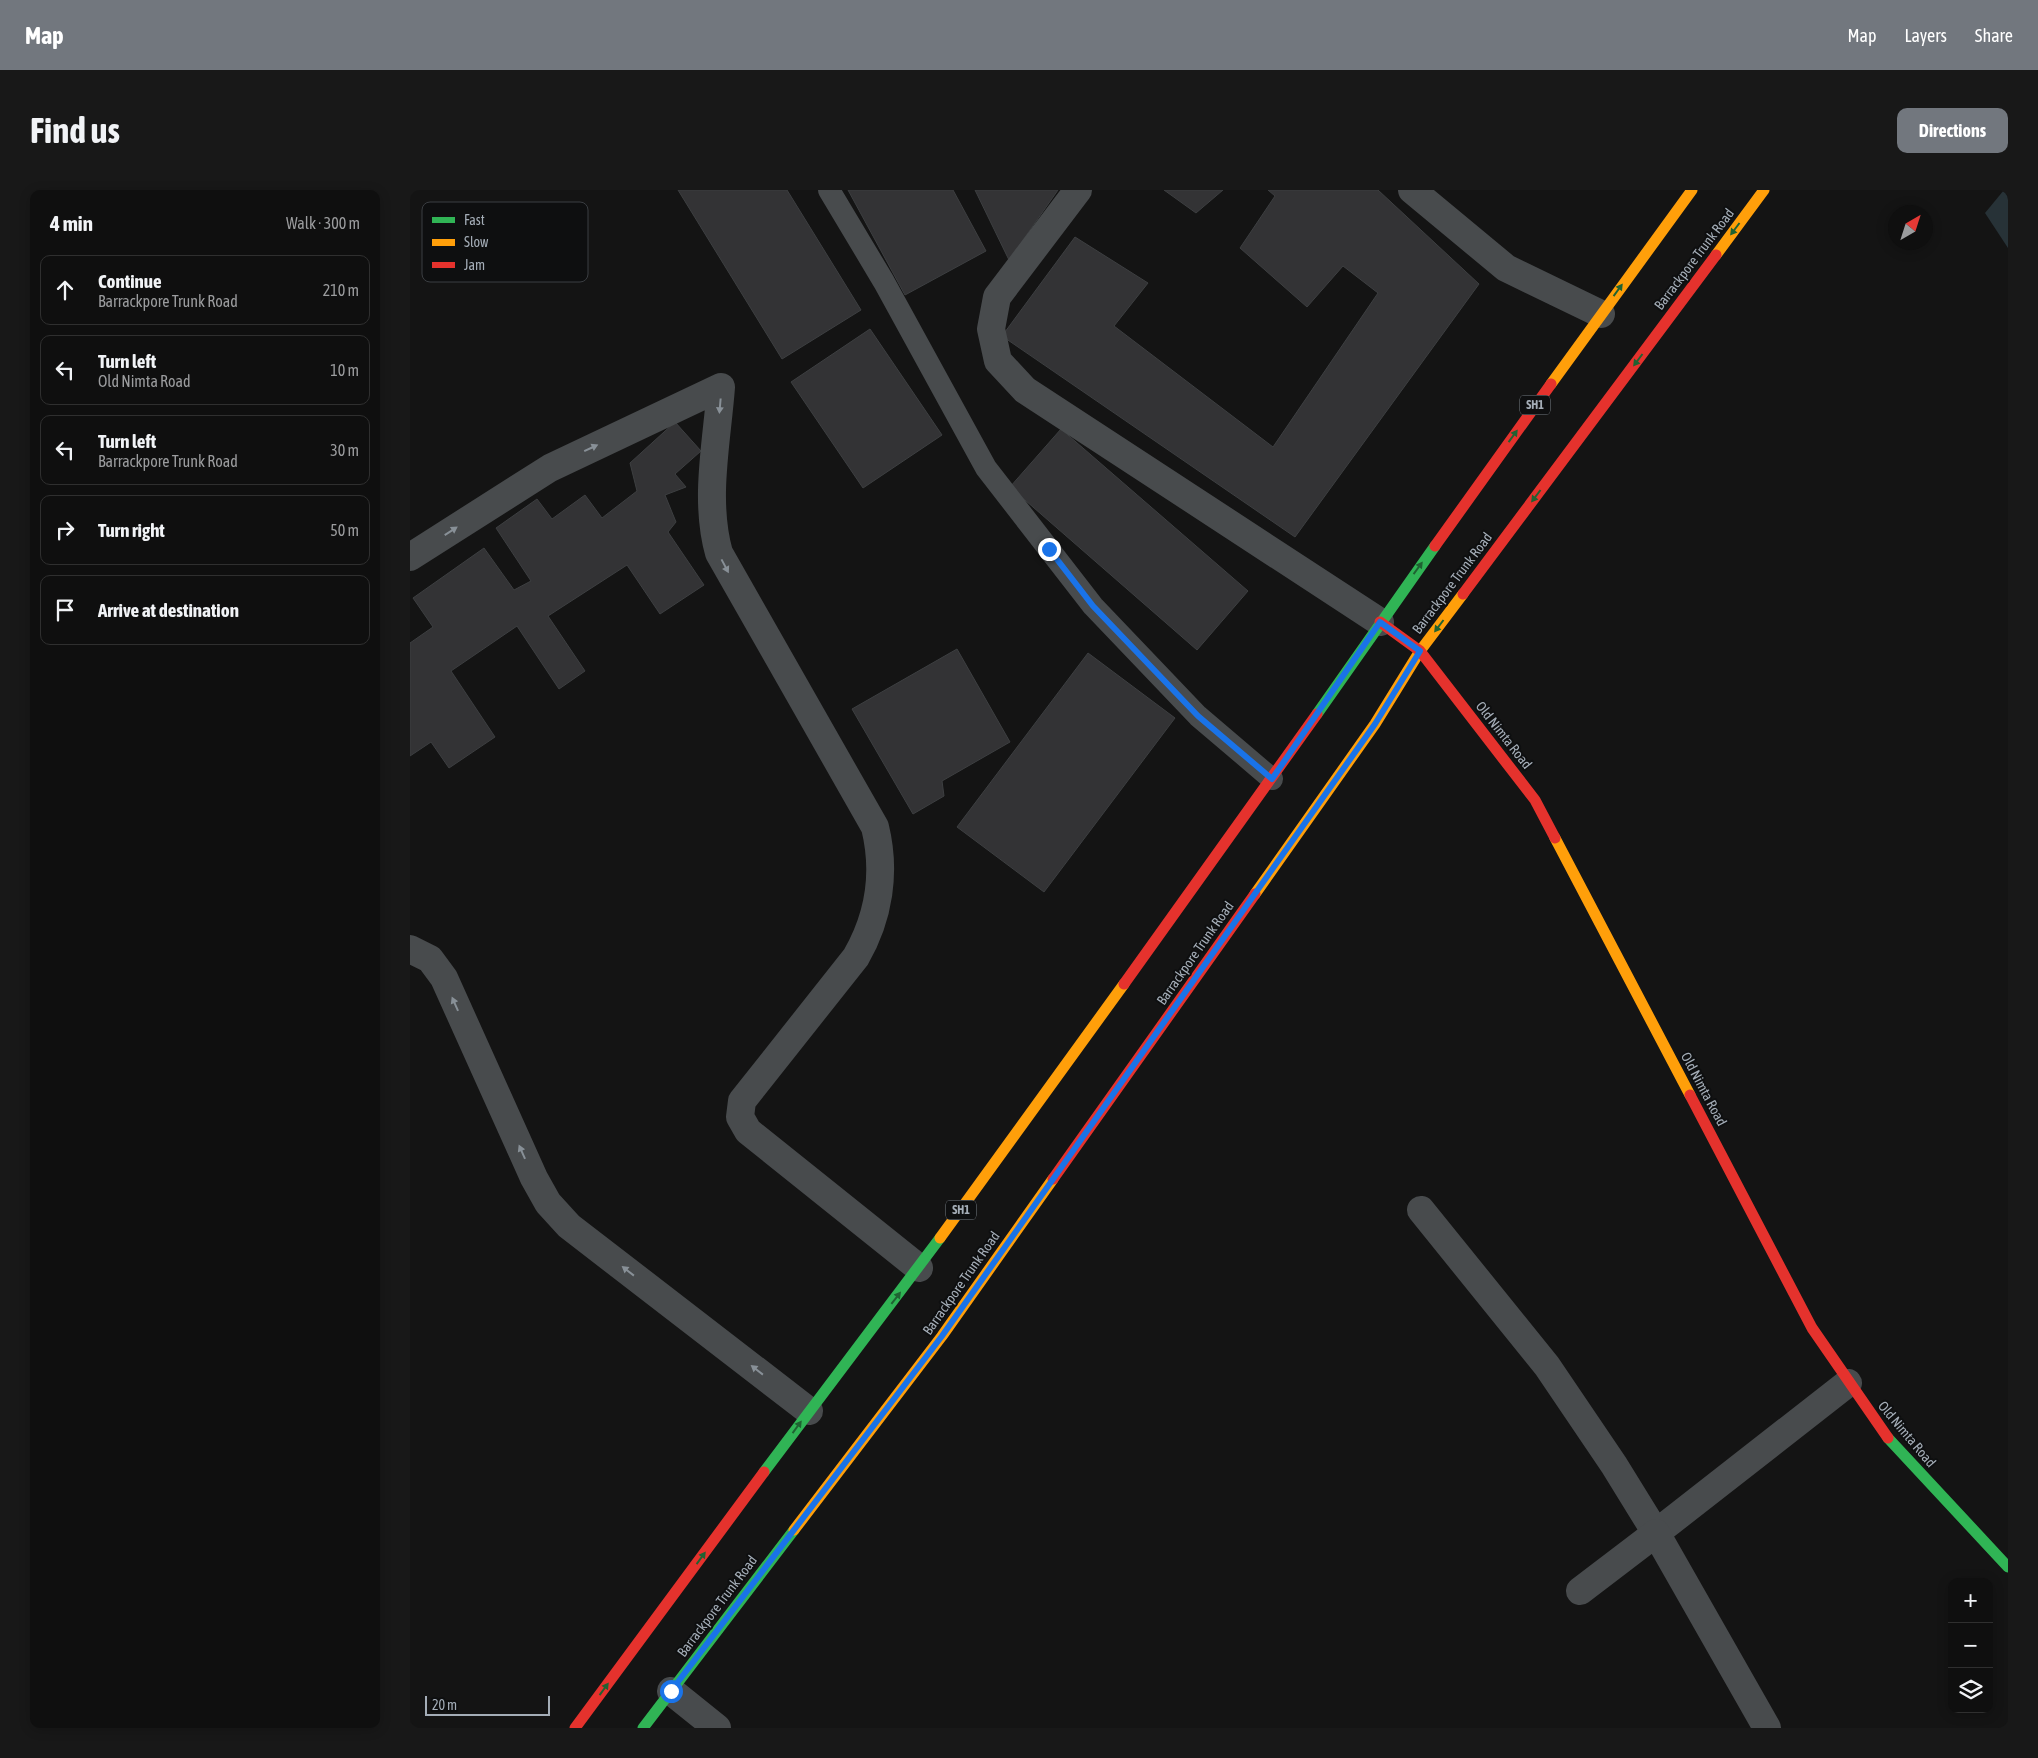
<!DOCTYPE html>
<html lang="en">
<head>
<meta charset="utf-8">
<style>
  :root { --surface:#0f0f0f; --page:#181818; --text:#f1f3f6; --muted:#9b9c9e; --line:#2f2f2f; --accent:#72777e }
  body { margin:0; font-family:"Asap Condensed",sans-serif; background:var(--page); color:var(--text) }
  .controls { position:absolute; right:15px; bottom:15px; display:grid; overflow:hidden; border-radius:10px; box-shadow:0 2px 12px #0003 }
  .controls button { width:45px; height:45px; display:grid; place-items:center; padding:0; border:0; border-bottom:1px solid var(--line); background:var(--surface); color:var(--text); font:25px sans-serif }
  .compass { position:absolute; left:1478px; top:15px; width:45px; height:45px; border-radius:50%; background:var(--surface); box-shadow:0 2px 12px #0003; rotate:39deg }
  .scale { position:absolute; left:15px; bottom:12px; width:125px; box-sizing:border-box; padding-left:5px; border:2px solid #a4adb7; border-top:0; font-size:14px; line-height:18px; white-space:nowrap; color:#a4adb7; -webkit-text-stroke:4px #0e0f10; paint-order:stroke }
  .stop { position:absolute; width:15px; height:15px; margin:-11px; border:4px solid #1a73e8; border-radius:50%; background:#fff }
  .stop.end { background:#1a73e8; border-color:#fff; box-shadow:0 1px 5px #0008 }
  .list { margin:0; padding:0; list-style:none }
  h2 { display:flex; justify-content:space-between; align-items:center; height:65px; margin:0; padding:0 20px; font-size:21px }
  h2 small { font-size:16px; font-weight:400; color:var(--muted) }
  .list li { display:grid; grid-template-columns:32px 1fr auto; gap:15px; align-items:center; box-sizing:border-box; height:70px; margin:0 10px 10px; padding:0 10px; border:1px solid var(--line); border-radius:10px }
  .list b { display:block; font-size:19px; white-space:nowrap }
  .list p { margin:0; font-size:16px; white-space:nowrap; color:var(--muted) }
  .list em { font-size:16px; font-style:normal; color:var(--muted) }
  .icon { flex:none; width:28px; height:28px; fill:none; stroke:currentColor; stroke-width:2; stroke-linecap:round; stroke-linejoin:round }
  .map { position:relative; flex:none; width:1598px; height:1538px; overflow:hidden; border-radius:10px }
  header { display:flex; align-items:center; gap:30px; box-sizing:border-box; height:70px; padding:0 25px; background:var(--accent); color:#fff }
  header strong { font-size:24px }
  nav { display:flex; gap:28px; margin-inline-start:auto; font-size:18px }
  .intro { display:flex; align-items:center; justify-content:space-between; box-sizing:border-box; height:120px; padding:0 30px }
  h1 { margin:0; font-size:35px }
  .button { padding:12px 22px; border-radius:10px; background:var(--accent); color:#fff; font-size:18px; font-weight:700 }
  main { display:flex; gap:30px; padding:0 30px }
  aside { flex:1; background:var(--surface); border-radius:10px; box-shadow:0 2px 12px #0003 }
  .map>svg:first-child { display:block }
</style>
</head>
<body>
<header>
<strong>Map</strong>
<nav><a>Map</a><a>Layers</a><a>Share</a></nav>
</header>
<div class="intro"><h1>Find us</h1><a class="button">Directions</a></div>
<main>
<aside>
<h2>4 min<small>Walk · 300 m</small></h2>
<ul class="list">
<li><svg class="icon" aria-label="ahead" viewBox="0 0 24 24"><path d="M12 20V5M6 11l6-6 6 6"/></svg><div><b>Continue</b><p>Barrackpore Trunk Road</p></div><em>210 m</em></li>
<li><svg class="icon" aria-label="left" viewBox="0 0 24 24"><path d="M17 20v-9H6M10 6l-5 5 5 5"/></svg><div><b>Turn left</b><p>Old Nimta Road</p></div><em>10 m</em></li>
<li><svg class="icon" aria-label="left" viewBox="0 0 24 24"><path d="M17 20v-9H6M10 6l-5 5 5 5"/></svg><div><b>Turn left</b><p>Barrackpore Trunk Road</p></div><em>30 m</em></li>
<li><svg class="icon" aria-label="right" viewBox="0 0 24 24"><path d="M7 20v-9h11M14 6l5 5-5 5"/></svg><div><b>Turn right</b></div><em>50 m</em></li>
<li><svg class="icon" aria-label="arrive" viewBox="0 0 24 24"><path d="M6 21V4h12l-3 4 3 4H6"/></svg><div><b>Arrive at destination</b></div></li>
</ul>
</aside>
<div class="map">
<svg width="1598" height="1538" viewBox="0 0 1598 1538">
  <rect width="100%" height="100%" fill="#141414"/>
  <polygon fill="#273237" points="1594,0 1598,0 1598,58 1575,23"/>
  <g fill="#333335" stroke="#3d3f41">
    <polygon points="268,0 377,0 451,120 372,169"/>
    <polygon points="438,0 543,0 576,61 495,105"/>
    <polygon points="565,0 648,0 599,70"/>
    <polygon points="754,0 813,0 786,23"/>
    <polygon points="858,0 968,0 1069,94 885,347 592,146 665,47 738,93 704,136 863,257 968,103 933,76 897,117 830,58 865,6"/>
    <polygon points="460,139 532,245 453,298 381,192"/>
    <polygon points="265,232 291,261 265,284 276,297 255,305 266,332 258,342 294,395 250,424 217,375 138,426 175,481 149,499 107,436 41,481 85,547 39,578 21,552 0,566 0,453 23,437 3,408 74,358 104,400 121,391 86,338 127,309 142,329 175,305 192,328 227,301 220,273"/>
    <polygon points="651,239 838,401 787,460 600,297"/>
    <polygon points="547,459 600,552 532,591 534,606 503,624 442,519"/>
    <polygon points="678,463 765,528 634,702 547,637"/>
  </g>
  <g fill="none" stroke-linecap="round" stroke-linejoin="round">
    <polyline stroke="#484b4d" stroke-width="22" points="419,0 474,92 576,278 683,416 788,526 862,589"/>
    <g stroke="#484b4d" stroke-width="28">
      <polyline points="668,0 587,107 581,139 588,171 615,200 970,432"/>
      <polyline points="1002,0 1096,78 1191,124"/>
      <path d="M0 367 140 278 311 197C307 251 294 310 309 363L465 637C476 682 469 727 446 767L332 911 330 927 338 941 509 1078"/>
      <polyline points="0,759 20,769 34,788 124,988 138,1013 159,1036 399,1221"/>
      <polyline points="1011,1020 1137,1176 1204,1275 1246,1343 1438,1193"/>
      <polyline points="1170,1401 1246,1343 1357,1538"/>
      <polyline points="261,1501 307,1538"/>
    </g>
    <g stroke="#30b455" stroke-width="11">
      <polyline points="907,524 1025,356"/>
      <polyline points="1478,1248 1598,1377"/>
      <polyline points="354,1282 530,1048"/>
      <polyline points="233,1538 384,1340"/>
    </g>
    <g stroke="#ff9f0a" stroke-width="11">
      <polyline points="1306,65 1354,0"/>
      <polyline points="1141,194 1282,0"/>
      <polyline points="1145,648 1280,905"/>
      <polyline points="845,704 965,534 1010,461 1053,404"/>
      <polyline points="530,1048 714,794"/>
      <polyline points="384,1340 532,1146 643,989"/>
    </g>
    <g stroke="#e5322d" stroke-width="11">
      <polyline points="1025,356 1141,194"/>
      <polyline points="1053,404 1306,65"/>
      <polyline points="970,432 1010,461 1125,610 1145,648"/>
      <polyline points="714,794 907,524"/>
      <polyline points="1280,905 1402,1138 1478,1248"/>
      <polyline points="643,989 845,704"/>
      <polyline points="165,1538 354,1282"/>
    </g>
  </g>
  <defs><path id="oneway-solid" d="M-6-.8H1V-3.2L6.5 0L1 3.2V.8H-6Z" transform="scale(1.25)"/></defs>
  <g fill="#1f6232">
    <use href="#oneway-solid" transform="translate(1325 39) rotate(127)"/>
    <use href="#oneway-solid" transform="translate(1208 100) rotate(-54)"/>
    <use href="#oneway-solid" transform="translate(1228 170) rotate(127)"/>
    <use href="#oneway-solid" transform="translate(1103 246) rotate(-54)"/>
    <use href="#oneway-solid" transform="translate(1126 306) rotate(127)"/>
    <use href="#oneway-solid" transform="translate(1008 378) rotate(-54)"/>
    <use href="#oneway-solid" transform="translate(1029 436) rotate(127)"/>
    <use href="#oneway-solid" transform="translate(486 1108) rotate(-52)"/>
    <use href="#oneway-solid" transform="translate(387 1237) rotate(-54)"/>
    <use href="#oneway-solid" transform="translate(291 1368) rotate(-54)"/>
    <use href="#oneway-solid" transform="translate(194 1499) rotate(-54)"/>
  </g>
  <g fill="#889097">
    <use href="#oneway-solid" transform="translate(310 216) rotate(95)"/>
    <use href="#oneway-solid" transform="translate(181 258) rotate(-25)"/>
    <use href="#oneway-solid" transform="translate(41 341) rotate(-33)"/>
    <use href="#oneway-solid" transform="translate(315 376) rotate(62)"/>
    <use href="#oneway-solid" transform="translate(45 814) rotate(-114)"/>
    <use href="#oneway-solid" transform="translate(112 962) rotate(-114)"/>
    <use href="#oneway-solid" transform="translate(218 1081) rotate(-142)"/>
    <use href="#oneway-solid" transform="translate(347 1180) rotate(-142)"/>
  </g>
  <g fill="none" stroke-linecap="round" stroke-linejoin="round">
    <polyline stroke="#1a73e8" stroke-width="6" points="261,1501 532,1146 965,534 1010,461 970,432 862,589 788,526 683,416 639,359"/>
  </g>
  <g text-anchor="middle" stroke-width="4" stroke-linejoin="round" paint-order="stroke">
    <g fill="#0e0f10" stroke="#777e85" stroke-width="1">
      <rect x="1110" y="205.5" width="30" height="19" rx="4"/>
      <rect x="536" y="1010.5" width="30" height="19" rx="4"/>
    </g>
    <g font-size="12" font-weight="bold" fill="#a4adb7">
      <text x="1125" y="219">SH1</text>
      <text x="551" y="1024">SH1</text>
    </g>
    <g font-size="14" fill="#a4adb7" stroke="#0e0f10">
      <text transform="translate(1284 69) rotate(-53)" y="5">Barrackpore Trunk Road</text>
      <text transform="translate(1042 393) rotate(-53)" y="5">Barrackpore Trunk Road</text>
      <text transform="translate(1094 545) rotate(52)" y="5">Old Nimta Road</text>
      <text transform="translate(785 763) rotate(-55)" y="5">Barrackpore Trunk Road</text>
      <text transform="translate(1294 899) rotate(62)" y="5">Old Nimta Road</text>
      <text transform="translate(551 1093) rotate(-55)" y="5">Barrackpore Trunk Road</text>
      <text transform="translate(1497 1244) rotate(50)" y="5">Old Nimta Road</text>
      <text transform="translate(307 1416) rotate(-53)" y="5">Barrackpore Trunk Road</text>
    </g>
  </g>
  <rect x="12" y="12" width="166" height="80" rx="8" fill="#0e0f10" stroke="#3b3e42" stroke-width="1"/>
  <rect x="22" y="27" width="23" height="6" fill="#30b455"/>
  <rect x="22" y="49" width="23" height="7" fill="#ff9f0a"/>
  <rect x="22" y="72" width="23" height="6" fill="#e5322d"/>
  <g font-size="14" fill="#a4adb7">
    <text x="54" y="35">Fast</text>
    <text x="54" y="57">Slow</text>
    <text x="54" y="80">Jam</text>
  </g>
</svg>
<div class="controls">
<button>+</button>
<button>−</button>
<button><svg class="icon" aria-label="layers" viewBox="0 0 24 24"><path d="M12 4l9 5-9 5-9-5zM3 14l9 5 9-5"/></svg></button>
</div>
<svg class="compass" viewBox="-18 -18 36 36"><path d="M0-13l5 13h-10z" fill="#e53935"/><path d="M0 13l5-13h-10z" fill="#9b9c9e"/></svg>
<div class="scale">20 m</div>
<div class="stop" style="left:261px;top:1501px"></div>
<div class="stop end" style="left:639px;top:359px"></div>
</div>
</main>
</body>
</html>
